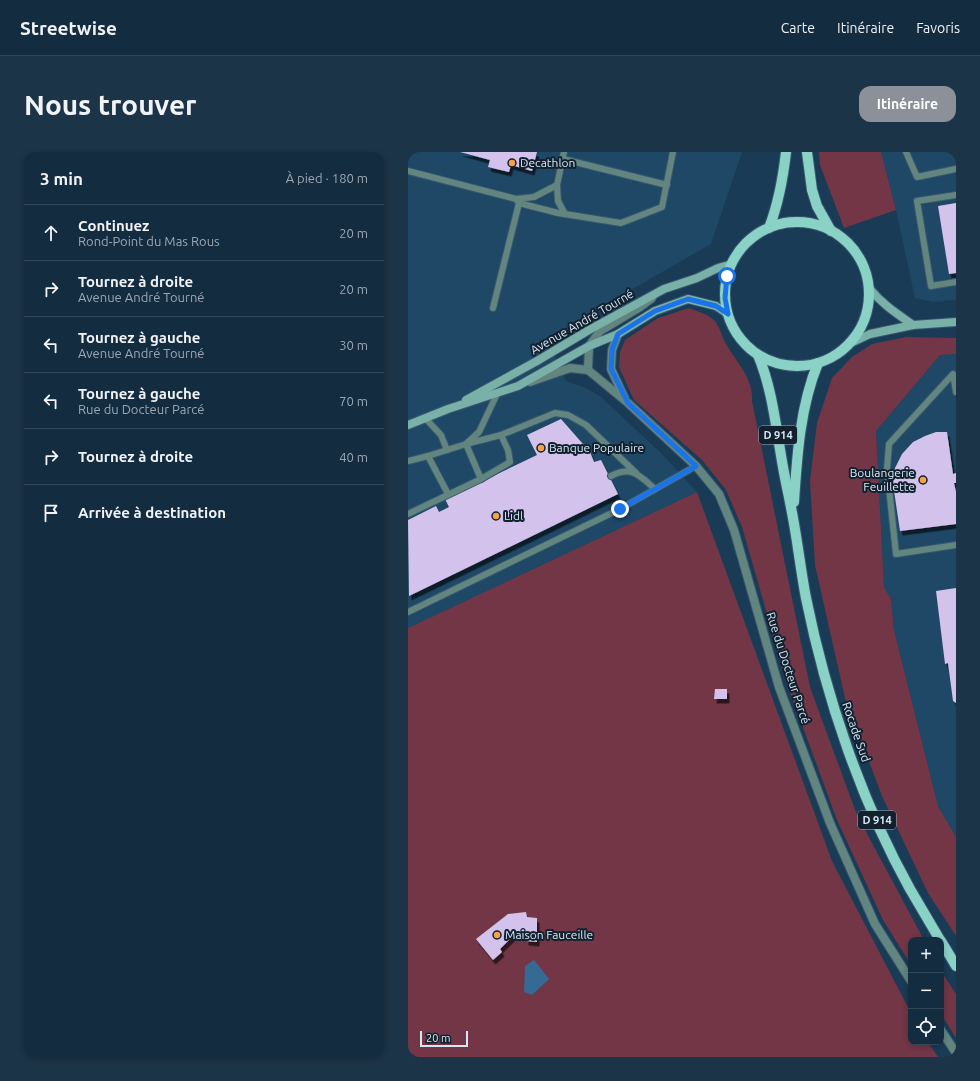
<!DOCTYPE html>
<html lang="fr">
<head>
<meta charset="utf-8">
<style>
  :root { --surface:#132c40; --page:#1c3447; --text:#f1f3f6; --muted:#9da7b1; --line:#324859; --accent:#8c9099 }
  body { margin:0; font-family:Ubuntu,sans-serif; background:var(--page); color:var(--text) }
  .controls { position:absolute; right:12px; bottom:12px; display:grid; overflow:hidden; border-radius:8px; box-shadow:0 2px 6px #0003 }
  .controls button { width:36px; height:36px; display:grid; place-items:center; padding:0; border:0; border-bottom:1px solid var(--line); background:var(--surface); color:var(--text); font:20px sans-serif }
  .scale { position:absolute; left:12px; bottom:10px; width:48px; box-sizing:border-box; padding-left:4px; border:2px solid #d4e8f8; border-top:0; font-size:11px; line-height:14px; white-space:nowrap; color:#d4e8f8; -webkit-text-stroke:3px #12212d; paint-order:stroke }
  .stop { position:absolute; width:12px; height:12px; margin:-9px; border:3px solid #1a73e8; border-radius:50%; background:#fff }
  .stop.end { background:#1a73e8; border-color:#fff; box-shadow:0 1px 4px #0008 }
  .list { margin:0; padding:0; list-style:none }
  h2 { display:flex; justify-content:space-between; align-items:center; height:52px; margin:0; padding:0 16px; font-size:17px }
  h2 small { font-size:13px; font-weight:400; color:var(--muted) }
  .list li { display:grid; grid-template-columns:26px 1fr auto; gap:12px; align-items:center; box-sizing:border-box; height:56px; padding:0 16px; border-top:1px solid var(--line) }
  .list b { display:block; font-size:15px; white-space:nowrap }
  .list p { margin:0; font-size:13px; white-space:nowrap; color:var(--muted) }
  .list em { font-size:13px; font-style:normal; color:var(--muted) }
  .icon { flex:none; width:22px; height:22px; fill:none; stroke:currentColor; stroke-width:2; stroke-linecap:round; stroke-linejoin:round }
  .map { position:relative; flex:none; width:548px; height:905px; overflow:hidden; border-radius:12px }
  header { display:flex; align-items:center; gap:24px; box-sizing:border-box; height:56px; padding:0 20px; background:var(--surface); border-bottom:1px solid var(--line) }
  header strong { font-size:19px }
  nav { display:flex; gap:22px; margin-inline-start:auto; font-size:14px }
  .intro { display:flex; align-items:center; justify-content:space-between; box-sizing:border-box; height:96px; padding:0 24px }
  h1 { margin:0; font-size:28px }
  .button { padding:10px 18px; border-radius:12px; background:var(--accent); color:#fff; font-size:14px; font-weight:700 }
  main { display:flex; gap:24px; padding:0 24px }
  aside { flex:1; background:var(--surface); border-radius:12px; box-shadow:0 2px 6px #0003 }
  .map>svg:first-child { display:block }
</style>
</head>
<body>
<header>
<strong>Streetwise</strong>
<nav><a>Carte</a><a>Itinéraire</a><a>Favoris</a></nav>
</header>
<div class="intro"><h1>Nous trouver</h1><a class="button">Itinéraire</a></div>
<main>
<aside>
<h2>3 min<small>À pied · 180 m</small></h2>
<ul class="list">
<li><svg class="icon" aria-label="ahead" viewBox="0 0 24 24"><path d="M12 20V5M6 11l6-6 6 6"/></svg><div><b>Continuez</b><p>Rond-Point du Mas Rous</p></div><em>20 m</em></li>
<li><svg class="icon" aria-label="right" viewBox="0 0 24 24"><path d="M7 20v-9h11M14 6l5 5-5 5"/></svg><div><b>Tournez à droite</b><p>Avenue André Tourné</p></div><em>20 m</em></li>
<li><svg class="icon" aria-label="left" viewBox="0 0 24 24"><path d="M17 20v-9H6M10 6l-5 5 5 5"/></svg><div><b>Tournez à gauche</b><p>Avenue André Tourné</p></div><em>30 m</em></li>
<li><svg class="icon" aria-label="left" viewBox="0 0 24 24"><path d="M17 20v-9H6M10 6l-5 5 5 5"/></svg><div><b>Tournez à gauche</b><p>Rue du Docteur Parcé</p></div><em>70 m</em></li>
<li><svg class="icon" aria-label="right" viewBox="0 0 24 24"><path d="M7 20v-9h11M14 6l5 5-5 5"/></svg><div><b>Tournez à droite</b></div><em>40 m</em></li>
<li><svg class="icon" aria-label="arrive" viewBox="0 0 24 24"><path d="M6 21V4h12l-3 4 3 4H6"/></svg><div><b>Arrivée à destination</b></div></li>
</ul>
</aside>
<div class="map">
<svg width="548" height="905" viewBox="0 0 548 905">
  <defs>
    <filter id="shadow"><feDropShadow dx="2.5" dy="4.5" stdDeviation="0" flood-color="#0009"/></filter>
  </defs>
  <rect width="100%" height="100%" fill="#193b55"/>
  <g fill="#1e4866">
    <polygon points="0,0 334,0 303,92 139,186 158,229 178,236 193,245 253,301 289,340 0,476"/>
    <polygon points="473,0 548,0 548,148 525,150 507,146 488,58"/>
    <polygon points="548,202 548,685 530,654 486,478 483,447 476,435 468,279 532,203"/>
  </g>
  <g fill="#723647">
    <polygon points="411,0 473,0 488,58 436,76 412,13"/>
    <path d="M281 156C288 159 300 162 306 168 311 174 313 181 316 188 326 208 346 225 344 249L402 535 449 663 516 788H503V813L475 768 429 668 379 532 334 375 318 338 294 308 226 248 211 215 212 200 217 188 250 166Z"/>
    <polygon points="498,185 548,186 548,202 532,203 468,279 476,435 483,447 486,478 530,654 548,685 548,784 520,741 474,644 437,546 407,413 402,329 409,271 424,226 444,205 464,192"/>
    <polygon points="289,340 424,709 503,861 503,890 520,890 530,905 0,905 0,476"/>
    <polygon points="533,819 548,842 548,886 533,862"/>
  </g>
  <polygon fill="#346a93" points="126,808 141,827 124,843 116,840 117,814"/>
  <g fill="#d3c2ec" filter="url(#shadow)">
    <polygon points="52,0 129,0 124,19 103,13 101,20 80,15 82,8"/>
    <polygon points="548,51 548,121 541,122 530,54"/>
    <polygon points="153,267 182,300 186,310 193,308 210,342 1,444 0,368 28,354 31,360 41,355 37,347 129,303 119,283"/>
    <polygon points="528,280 539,280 545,322 548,321 548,331 546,331 548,340 548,372 492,379 485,332 487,316 494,302 505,290 517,284"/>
    <polygon points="548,436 548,551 545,549 540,511 537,512 528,439"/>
    <polygon points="307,537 319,537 319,547 306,547"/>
    <polygon points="118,760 119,765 129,766 129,790 118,789 118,781 103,782 105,784 92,797 94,800 85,808 68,787 100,762"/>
  </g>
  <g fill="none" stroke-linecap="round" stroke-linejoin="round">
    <g stroke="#37576f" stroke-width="8">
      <g id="lane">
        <polyline points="156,0 149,33 150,49 157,62"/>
        <polyline points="498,0 509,25 548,17"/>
        <polyline points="155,7 259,33"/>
        <polyline points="0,19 108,47 126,45 149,33"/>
        <polyline points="548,43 509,49 523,134 548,130"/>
        <polyline points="108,47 111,51 150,61 213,71 254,55 265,0"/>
        <polyline points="85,156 111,51"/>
        <polyline points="548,240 545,222 481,292 479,317 488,402 548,393"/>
        <polyline points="17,266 33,283 39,298"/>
        <polyline points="20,304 40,342"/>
        <polyline points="0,309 20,304 58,292 71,280 89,242"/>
        <path d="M203 324C224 313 232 324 247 337"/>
        <polyline points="73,327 58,292 93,283"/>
        <polyline points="0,362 73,327 102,310 100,298 93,283 147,261 160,263 178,273 228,321"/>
        <polyline points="0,460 212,357 288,314"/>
      </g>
    </g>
    <g stroke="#37576f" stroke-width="10">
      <g id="street">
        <polyline points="210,182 204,198 203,217 217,247"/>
        <polyline points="180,218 181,194 192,179 232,155 244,146"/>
        <polyline points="122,230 162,216 180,218 220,251 288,314 311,342 326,378 371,535 422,671 467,772 503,829"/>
        <polyline points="533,878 548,901"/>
      </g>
    </g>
    <g stroke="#37576f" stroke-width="10">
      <g id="secondary">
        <path d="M461 136C475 153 488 161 505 173"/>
        <polyline points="443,191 462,182 505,173 548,170"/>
        <polyline points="58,248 129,209 181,178 256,137 289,126 310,116 324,112"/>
        <polyline points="0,273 40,257 110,234 181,194 210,182 247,159 280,147 308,154 320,162"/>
      </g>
    </g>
    <g stroke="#37576f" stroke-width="12">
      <g id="primary">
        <polyline points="399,0 404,38 409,54 423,79"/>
        <circle cx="389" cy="142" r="72"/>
        <path d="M361 76C371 50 375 27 378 0"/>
        <path d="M350 203C365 239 368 277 375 315 378 332 382 349 385 366 390 393 393 420 398 446 418 545 453 649 502 737 512 754 522 771 532 788"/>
        <path d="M386 350C389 304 392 255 410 211"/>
        <polyline points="533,789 548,814"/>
      </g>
    </g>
    <use href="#lane" stroke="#63857f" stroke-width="6"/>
    <use href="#street" stroke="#63857f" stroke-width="8"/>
    <use href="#secondary" stroke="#79b0a7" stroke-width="8"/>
    <use href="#primary" stroke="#8ad1c6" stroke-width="10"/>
  </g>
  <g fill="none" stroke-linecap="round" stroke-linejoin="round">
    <polyline stroke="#1a73e8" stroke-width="5" points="212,357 288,314 220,251 203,217 204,198 210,182 247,159 280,147 308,154 320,162 317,146 319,124"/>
  </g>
  <g fill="#f7a149" stroke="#12212d" stroke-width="1.5">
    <circle cx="104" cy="11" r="4"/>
    <circle cx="133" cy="296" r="4"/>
    <circle cx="515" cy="328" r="4"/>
    <circle cx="88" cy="364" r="4"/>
    <circle cx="89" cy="783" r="4"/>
  </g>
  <g text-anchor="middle" stroke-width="4" stroke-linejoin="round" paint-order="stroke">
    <g fill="#12212d" stroke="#9aacbb" stroke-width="1">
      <rect x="351" y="274" width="38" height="18" rx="3"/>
      <rect x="450" y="659" width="38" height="18" rx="3"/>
    </g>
    <g font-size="11" font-weight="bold" fill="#d4e8f8">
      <text x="370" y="287">D 914</text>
      <text x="469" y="672">D 914</text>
    </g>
    <g font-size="12" fill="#d4e8f8" stroke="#12212d" text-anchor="start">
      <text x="112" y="15">Decathlon</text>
      <text x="141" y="300">Banque Populaire</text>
      <text x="507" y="325" text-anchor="end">Boulangerie<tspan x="507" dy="14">Feuillette</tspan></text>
      <text x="96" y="368">Lidl</text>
      <text x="97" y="787">Maison Fauceille</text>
    </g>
    <g font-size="12" fill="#d4e8f8" stroke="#12212d">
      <text transform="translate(174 170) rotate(-30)" y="4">Avenue André Tourné</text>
      <text transform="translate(380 516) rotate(72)" y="4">Rue du Docteur Parcé</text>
      <text transform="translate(448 580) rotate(71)" y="4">Rocade Sud</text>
    </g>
  </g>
</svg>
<div class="controls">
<button>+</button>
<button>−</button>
<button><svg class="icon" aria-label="locate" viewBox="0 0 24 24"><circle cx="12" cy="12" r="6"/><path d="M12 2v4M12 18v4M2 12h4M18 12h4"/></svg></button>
</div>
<div class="scale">20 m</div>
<div class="stop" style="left:319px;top:124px"></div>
<div class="stop end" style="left:212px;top:357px"></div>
</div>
</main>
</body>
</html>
